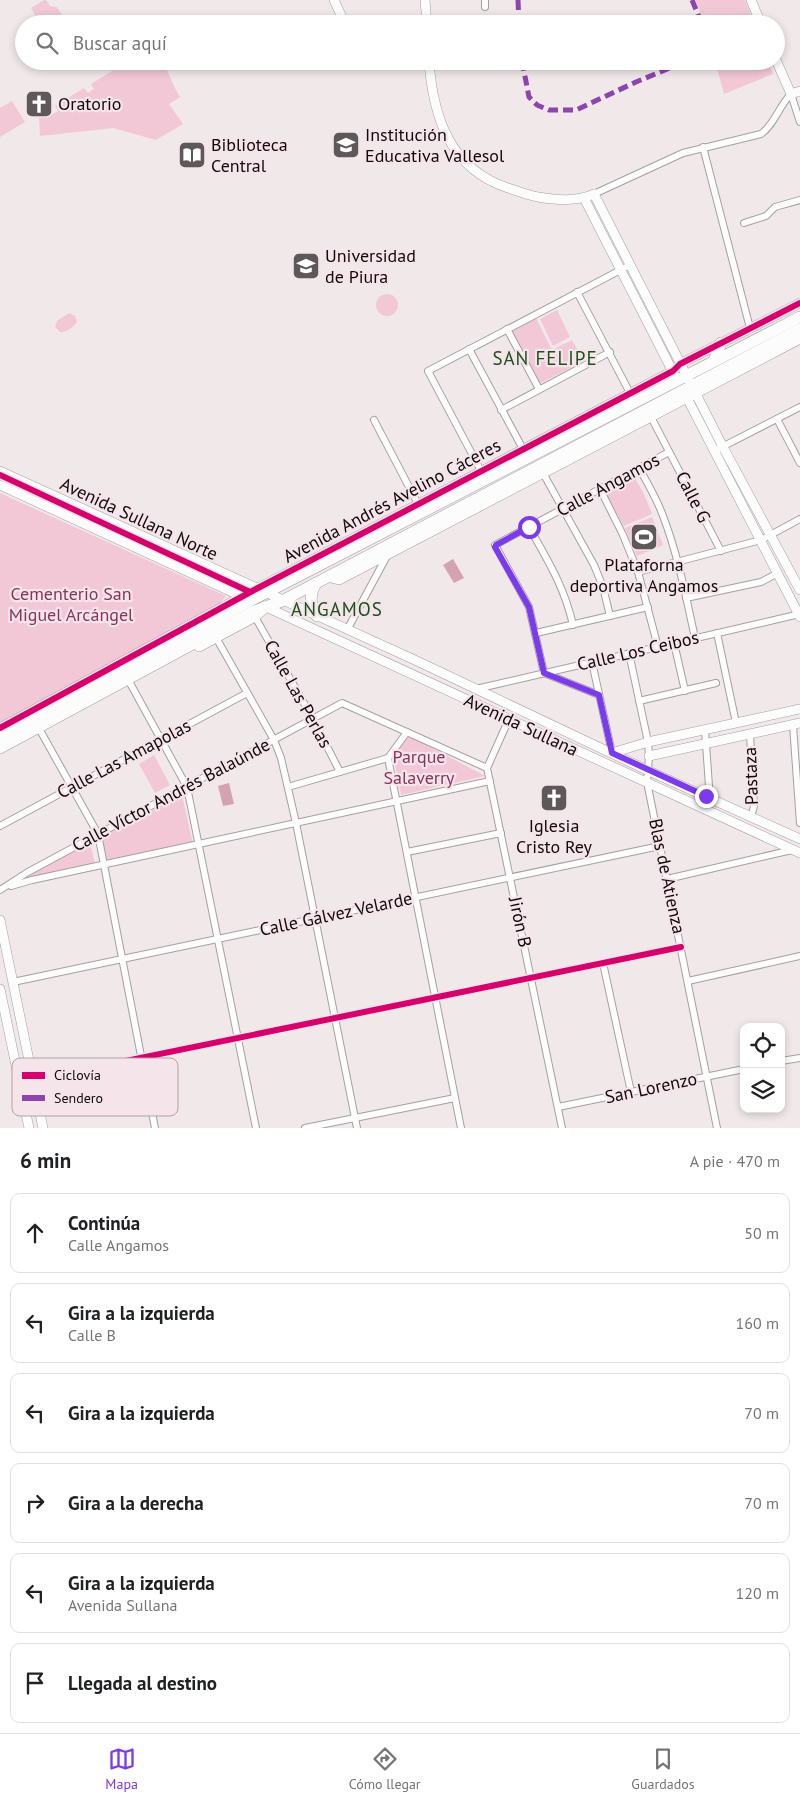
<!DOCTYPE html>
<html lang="es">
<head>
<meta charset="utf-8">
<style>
  :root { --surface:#fff; --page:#f6f6f6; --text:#202124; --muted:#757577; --line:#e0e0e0; --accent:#7c3aed }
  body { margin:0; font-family:"PT Sans",sans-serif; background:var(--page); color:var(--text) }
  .controls { position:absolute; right:15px; bottom:15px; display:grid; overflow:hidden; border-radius:10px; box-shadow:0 2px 8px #0003 }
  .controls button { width:45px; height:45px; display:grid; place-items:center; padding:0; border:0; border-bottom:1px solid var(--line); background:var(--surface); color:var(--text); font:25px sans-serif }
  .stop { position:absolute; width:15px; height:15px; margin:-11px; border:4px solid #7c3aed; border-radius:50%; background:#fff }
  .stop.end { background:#7c3aed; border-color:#fff; box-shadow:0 1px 5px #0008 }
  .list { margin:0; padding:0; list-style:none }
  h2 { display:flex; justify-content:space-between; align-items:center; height:65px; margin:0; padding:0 20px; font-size:21px }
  h2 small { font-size:16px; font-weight:400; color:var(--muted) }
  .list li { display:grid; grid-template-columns:32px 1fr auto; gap:15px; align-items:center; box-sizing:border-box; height:80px; margin:0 10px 10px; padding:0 10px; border:1px solid var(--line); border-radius:10px }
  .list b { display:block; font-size:19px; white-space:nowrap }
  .list p { margin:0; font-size:16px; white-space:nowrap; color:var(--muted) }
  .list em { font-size:16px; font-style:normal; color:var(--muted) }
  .icon { flex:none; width:28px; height:28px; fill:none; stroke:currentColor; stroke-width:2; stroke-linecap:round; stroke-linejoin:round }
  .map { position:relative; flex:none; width:800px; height:1128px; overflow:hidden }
  .search { position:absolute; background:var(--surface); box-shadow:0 2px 8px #0003; left:15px; right:15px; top:15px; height:55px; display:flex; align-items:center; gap:12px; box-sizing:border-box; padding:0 18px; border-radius:28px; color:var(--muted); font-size:19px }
  .sheet { height:605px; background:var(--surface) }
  nav { display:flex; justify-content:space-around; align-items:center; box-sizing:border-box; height:70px; border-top:1px solid var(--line); background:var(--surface); font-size:14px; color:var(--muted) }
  nav a { display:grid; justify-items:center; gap:2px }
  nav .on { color:var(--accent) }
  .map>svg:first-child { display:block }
</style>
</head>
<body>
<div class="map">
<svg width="800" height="1128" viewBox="0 0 800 1128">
  <rect width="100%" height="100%" fill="#f1e8ea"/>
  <g fill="#f2c8d7">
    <polygon points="44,0 46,0 50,6 57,7 62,15 47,24 40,24 31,8"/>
    <polygon points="695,0 745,0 754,23 705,24"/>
    <path d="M128 61H162C170 73 172 85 180 97L169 104 183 124 156 140 113 128 40 136 39 116 48 110 51 115 58 111 55 106 84 88 88 93 94 89 91 84 120 66 122 71 130 66Z"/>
    <polygon points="715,61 768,61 773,74 724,94"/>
    <polygon points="12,101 25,122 0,137 0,108"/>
    <circle cx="387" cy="305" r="11"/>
    <polygon points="557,310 570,337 553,346 540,319"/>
    <path d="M69 313 75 316 77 322C73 327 66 333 60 332L55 327 57 321Z"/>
    <polygon points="534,314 552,350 572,340 584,361 539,384 509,328"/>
    <polygon points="633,475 644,494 652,514 624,526 603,490"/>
    <polygon points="0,493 226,596 218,605 0,723"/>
    <polygon points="652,517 663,545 637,556 625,528"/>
    <polygon points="406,734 485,776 401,795 393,754"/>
    <polygon points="154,755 170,785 155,793 139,764"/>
    <polygon points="182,795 193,844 106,862 101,836"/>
    <polygon points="88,843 92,850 95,865 14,883"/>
  </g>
  <g fill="#d5a2b4">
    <polygon points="453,559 464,578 454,583 443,565"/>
    <polygon points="229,783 234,804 223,806 218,786"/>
  </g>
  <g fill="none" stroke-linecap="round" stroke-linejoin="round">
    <g stroke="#a69fa1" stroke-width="8">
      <g id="street">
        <polyline points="485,0 485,7"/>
        <polyline points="703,147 750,328"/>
        <path d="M594 194 683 153 761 134C774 125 779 106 791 94L800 122"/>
        <polyline points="744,223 766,216 775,207 800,200"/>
        <polyline points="577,292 630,393"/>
        <polyline points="507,329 539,389"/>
        <polyline points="469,349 523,449"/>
        <polyline points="501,410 610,352"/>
        <polyline points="651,417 721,551"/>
        <polyline points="777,419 800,463"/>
        <polyline points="374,420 418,504"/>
        <polyline points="714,451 800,407"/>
        <path d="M639 468C648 484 657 499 663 516 678 555 686 597 695 638"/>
        <polyline points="481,471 428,371 630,265"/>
        <polyline points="543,473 594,565 603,587 610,616"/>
        <polyline points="600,489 623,535 638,572 658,647"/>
        <path d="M529 527C548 561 564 586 573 625"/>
        <polyline points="638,572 761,540 800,519"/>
        <polyline points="686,598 761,582 778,573"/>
        <polyline points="255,617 313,719 340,772"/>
        <polyline points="347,630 388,554"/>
        <polyline points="536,633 648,607"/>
        <polyline points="717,633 736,723"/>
        <polyline points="214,634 274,740 281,758 296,823 357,1128"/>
        <polyline points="674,643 685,691"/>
        <polyline points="629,653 648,742 649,756 647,782 717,1128"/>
        <polyline points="592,662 612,753"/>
        <polyline points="130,683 187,787 256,1128"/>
        <polyline points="476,689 800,614"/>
        <polyline points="599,695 544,673 529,607 495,545 669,452"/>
        <polyline points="639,701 716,683"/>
        <polyline points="509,719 487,768 562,1128"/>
        <polyline points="793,725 800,823"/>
        <polyline points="705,730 709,786 706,797"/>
        <polyline points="41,732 98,834 155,1128"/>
        <polyline points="750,734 754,806 751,817"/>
        <polyline points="388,758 461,1128"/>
        <polyline points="388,758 407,732"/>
        <polyline points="288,787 388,758"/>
        <polyline points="0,826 247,693"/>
        <polyline points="407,852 501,833"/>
        <polyline points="667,879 792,850"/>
        <polyline points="11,886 32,880 490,781"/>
        <polyline points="0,890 28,872 342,703 487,768"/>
        <polyline points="603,963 631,1092"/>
        <polyline points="688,981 800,956"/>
        <polyline points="13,982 660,846"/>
        <polyline points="781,1061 800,1058"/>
        <polyline points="33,1080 681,947"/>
        <polyline points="558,1107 744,1069"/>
        <polyline points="305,1128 455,1098"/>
      </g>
    </g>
    <g stroke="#a69fa1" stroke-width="10">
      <g id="secondary">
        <polyline points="334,0 345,24"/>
        <polyline points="425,0 427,24"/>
        <polyline points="751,0 761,24"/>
        <polyline points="776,60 791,94 800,91"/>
        <path d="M429 61C433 117 450 169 508 188 518 191 527 195 538 197 556 200 576 202 594 194L723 447 800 590"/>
        <polyline points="584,198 675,376"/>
        <polyline points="685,394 800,617"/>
        <polyline points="0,471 417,661 649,771 800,839"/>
        <polyline points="0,485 245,598"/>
        <polyline points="327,577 339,580 800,339"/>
        <polyline points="264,606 800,853"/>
        <polyline points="199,647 255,617 263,610"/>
        <polyline points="0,728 256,589 673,371 680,364 800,303"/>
        <polyline points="612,753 648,742 800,709"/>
        <polyline points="649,756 800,723"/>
        <polyline points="0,920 43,1128"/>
        <polyline points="0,989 29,1128"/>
      </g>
    </g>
    <g stroke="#a69fa1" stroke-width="12">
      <g id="highway">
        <polyline points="714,361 721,343"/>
        <path d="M316 583C309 595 310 605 317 616"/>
        <polyline points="0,737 250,601 800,317"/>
        <polyline points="0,748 213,633 252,612 282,601 800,329"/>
      </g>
    </g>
    <use href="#street" stroke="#fdfcfc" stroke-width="6"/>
    <use href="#secondary" stroke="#fdfcfc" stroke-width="9"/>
    <use href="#highway" stroke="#fdfcfc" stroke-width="11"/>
    <g stroke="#8e44ad" stroke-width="5" stroke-dasharray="10 5" stroke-linecap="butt">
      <polyline points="518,0 519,24"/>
      <polyline points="692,0 702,24"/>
      <polyline points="522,61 529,97 537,105 549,110 576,110 636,82 677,65 694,61"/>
    </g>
    <g stroke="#f5e4e9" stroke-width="9">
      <g id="cycleway">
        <polyline points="0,475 250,592"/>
        <polyline points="0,728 256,589 673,371 680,364 800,303"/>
        <polyline points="33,1080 681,947"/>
      </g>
    </g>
    <use href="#cycleway" stroke="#d6006c" stroke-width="6"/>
  </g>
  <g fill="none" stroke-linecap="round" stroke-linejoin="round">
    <polyline stroke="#7c3aed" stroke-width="6" points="529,527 496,545 495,547 529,607 544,673 599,695 612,753 706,796"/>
  </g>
  <defs>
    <g id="church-square" transform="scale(1.4375)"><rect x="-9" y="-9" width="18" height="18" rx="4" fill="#5f585a" stroke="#f5e4e9"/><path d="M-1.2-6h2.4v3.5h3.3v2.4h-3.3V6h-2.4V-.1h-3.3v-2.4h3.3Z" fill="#fff"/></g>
    <g id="school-square" transform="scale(1.4375)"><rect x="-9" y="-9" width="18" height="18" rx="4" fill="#5f585a" stroke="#f5e4e9"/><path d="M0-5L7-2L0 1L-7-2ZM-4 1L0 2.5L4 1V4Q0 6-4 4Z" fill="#fff"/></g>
    <g id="library-square" transform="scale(1.4375)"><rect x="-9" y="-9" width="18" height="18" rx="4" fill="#5f585a" stroke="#f5e4e9"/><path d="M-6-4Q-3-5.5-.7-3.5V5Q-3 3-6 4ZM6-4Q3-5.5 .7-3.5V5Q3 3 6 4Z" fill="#fff"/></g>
    <g id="university-square" transform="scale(1.4375)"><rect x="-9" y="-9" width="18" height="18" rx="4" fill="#5f585a" stroke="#f5e4e9"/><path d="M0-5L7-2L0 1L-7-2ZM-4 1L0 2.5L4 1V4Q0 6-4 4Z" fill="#fff"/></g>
    <g id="stadium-square" transform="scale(1.4375)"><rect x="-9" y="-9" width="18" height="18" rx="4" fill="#5f585a" stroke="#f5e4e9"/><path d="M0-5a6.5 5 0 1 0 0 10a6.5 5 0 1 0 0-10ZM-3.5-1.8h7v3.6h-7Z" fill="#fff"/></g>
  </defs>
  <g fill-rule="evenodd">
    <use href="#church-square" x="39" y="104"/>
    <use href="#school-square" x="346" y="145"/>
    <use href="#library-square" x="192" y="155"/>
    <use href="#university-square" x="306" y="266"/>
    <use href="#stadium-square" x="644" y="537"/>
    <use href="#church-square" x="554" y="798"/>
  </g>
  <g text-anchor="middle" stroke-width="4.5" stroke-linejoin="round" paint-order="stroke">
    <g font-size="18" fill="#100a0c" stroke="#f5e4e9" text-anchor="start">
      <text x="58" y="110">Oratorio</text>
      <text x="365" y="141">Institución<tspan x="365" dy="21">Educativa Vallesol</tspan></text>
      <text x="211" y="151">Biblioteca<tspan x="211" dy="21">Central</tspan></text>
      <text x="325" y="262">Universidad<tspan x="325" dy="21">de Piura</tspan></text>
      <text x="644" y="571" text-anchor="middle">Plataforna<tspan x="644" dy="21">deportiva Angamos</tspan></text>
      <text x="554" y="832" text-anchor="middle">Iglesia<tspan x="554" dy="21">Cristo Rey</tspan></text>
    </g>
    <g font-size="18" fill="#100a0c" stroke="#f5e4e9">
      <text transform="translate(608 485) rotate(-28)" y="6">Calle Angamos</text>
      <text transform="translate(693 497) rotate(63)" y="6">Calle G</text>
      <text transform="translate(392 501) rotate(-28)" y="6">Avenida Andrés Avelino Cáceres</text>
      <text transform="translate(139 519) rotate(25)" y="6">Avenida Sullana Norte</text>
      <text transform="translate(638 651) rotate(-13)" y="6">Calle Los Ceibos</text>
      <text transform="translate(298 694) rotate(61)" y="6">Calle Las Perlas</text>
      <text transform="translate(521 725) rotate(25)" y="6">Avenida Sullana</text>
      <text transform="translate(124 759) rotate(-28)" y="6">Calle Las Amapolas</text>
      <text transform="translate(751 776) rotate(-92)" y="6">Pastaza</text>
      <text transform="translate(171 795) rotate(-28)" y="6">Calle Víctor Andrés Balaúnde</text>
      <text transform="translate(667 876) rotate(78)" y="6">Blas de Atienza</text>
      <text transform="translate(336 914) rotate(-12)" y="6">Calle Gálvez Velarde</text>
      <text transform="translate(520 922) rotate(78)" y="6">Jirón B</text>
      <text transform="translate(651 1088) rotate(-12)" y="6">San Lorenzo</text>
    </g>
    <g font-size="18" fill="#873459" stroke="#f5e4e9">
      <text x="71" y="600">Cementerio San<tspan x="71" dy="21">Miguel Arcángel</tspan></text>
      <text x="419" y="763">Parque<tspan x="419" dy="21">Salaverry</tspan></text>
    </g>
    <g font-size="19" letter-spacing="1" fill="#1b511d" stroke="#f5e4e9">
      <text x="545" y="365">SAN FELIPE</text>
      <text x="337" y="616">ANGAMOS</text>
    </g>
  </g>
  <rect x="12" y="1058" width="166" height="58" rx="8" fill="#f5e4e9" stroke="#b0a3a7" stroke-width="1"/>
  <rect x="22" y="1072" width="23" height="7" fill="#d6006c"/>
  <rect x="22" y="1095" width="23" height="6" fill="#8e44ad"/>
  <g font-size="14" fill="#100a0c">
    <text x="54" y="1080">Ciclovía</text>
    <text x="54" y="1103">Sendero</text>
  </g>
</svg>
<div class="controls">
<button><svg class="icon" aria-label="locate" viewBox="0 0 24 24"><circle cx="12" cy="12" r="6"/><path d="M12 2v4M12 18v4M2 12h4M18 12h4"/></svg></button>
<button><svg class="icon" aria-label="layers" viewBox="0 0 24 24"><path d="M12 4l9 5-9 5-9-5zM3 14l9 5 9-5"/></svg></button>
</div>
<div class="stop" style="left:529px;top:527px"></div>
<div class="stop end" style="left:706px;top:796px"></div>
<div class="search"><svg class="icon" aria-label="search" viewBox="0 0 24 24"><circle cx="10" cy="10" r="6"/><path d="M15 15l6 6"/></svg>Buscar aquí</div>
</div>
<section class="sheet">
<h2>6 min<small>A pie · 470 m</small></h2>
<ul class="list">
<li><svg class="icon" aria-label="ahead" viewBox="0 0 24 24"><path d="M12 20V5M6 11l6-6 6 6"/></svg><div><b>Continúa</b><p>Calle Angamos</p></div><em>50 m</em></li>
<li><svg class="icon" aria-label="left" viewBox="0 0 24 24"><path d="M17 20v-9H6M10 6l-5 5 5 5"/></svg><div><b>Gira a la izquierda</b><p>Calle B</p></div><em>160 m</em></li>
<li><svg class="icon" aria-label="left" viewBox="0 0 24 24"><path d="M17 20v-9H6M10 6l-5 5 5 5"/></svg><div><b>Gira a la izquierda</b></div><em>70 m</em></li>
<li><svg class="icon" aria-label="right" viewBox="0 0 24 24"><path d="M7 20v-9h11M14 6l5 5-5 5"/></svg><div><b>Gira a la derecha</b></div><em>70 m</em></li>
<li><svg class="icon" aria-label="left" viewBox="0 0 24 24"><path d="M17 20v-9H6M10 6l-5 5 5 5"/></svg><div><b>Gira a la izquierda</b><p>Avenida Sullana</p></div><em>120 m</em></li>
<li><svg class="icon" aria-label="arrive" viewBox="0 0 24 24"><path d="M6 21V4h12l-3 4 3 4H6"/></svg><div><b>Llegada al destino</b></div></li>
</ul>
</section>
<nav>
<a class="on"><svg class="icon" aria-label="map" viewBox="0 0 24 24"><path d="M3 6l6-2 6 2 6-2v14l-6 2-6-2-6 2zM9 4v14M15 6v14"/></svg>Mapa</a>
<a><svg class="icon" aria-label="directions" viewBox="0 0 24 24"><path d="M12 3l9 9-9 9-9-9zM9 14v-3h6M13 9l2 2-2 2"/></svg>Cómo llegar</a>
<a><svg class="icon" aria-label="saved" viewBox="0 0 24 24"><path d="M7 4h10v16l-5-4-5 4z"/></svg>Guardados</a>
</nav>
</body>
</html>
